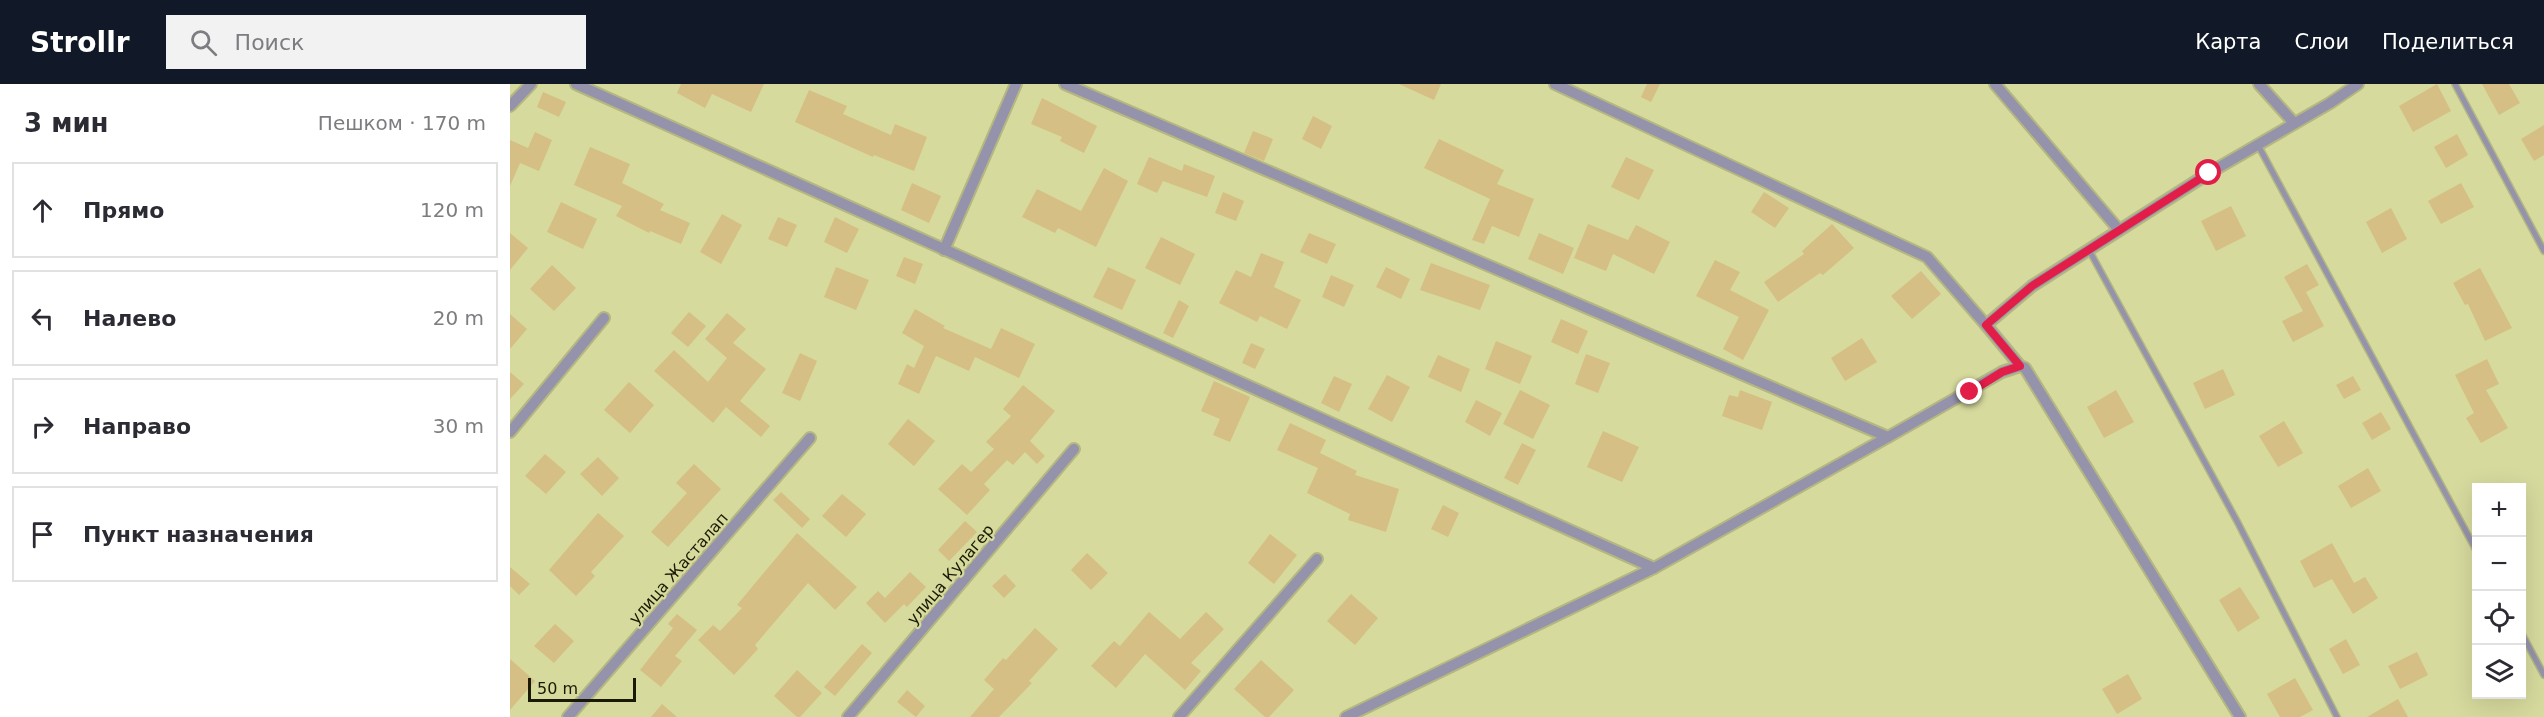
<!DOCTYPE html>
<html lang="ru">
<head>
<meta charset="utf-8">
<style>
  :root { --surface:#fff; --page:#f2f2f3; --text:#2b2b33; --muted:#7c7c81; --line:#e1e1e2; --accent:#111827 }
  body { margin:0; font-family:"DejaVu Sans",sans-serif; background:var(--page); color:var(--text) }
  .controls { position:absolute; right:18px; bottom:18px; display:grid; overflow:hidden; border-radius:0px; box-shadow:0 6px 24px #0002 }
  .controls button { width:54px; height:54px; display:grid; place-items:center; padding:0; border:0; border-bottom:2px solid var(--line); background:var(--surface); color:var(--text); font:30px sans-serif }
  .scale { position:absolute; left:18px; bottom:15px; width:108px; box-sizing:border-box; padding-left:6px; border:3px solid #191a03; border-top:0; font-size:16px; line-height:21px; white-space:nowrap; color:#191a03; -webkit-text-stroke:4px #d7da9d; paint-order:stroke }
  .stop { position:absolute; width:18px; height:18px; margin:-14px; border:4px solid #e11d48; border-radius:50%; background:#fff }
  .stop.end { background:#e11d48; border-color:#fff; box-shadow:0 2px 6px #0008 }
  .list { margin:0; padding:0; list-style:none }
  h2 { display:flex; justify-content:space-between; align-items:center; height:78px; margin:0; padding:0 24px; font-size:26px }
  h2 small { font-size:20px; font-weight:400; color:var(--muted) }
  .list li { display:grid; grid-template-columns:39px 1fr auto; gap:18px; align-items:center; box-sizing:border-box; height:96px; margin:0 12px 12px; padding:0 12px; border:2px solid var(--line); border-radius:0px }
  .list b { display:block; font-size:22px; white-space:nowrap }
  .list em { font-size:20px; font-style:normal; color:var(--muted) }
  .icon { flex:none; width:33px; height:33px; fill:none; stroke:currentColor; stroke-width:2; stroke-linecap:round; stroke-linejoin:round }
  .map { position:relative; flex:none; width:2034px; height:633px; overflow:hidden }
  header { display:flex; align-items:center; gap:36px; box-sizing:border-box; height:84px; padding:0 30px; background:var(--accent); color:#fff }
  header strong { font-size:28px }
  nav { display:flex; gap:33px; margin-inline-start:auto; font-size:21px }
  .search { width:420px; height:54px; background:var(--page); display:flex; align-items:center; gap:15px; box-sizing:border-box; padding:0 21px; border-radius:0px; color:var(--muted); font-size:22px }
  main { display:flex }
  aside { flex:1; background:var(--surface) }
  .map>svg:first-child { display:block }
</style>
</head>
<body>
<header>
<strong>Strollr</strong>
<div class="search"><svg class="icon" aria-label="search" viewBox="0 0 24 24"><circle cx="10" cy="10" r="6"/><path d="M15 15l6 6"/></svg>Поиск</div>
<nav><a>Карта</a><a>Слои</a><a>Поделиться</a></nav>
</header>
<main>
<aside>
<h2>3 мин<small>Пешком · 170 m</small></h2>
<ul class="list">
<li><svg class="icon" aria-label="ahead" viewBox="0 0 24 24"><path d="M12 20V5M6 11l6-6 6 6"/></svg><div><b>Прямо</b></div><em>120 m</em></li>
<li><svg class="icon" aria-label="left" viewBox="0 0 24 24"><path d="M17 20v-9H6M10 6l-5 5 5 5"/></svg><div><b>Налево</b></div><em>20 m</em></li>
<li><svg class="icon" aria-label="right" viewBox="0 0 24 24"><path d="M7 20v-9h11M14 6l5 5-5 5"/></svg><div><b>Направо</b></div><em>30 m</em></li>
<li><svg class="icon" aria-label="arrive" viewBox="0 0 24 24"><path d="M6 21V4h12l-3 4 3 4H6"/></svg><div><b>Пункт назначения</b></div></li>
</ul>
</aside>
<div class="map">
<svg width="2034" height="633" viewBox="0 0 2034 633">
  <rect width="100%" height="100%" fill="#d7da9d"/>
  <g fill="#d5bf84">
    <polygon points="171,0 254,0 241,28 202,10 195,24 167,9"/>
    <polygon points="889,0 931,0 924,16"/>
    <polygon points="1137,0 1150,0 1141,18 1131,13"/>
    <polygon points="1927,0 1941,27 1903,48 1889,22"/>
    <polygon points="1972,0 1999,0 2010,19 1989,31"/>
    <polygon points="299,6 337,22 333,30 381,51 385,40 417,53 404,87 364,71 363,73 285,38"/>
    <polygon points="33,8 56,18 49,33 27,23"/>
    <polygon points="532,14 587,42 574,69 550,57 552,53 521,40"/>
    <polygon points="803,32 822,42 811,65 792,55"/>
    <polygon points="2034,41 2034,71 2024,77 2011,55"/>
    <polygon points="743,47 763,55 754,77 734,69"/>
    <polygon points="25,48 42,56 29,87 10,79 0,102 0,56 18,64"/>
    <polygon points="1947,50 1958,71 1936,84 1924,63"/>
    <polygon points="929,55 994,86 987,100 1024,115 1009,153 982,142 974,160 962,156 980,115 914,84"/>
    <polygon points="80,63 120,80 112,99 154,120 150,126 180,139 171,160 140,147 139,149 106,132 112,122 64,101"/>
    <polygon points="639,73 672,87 674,80 705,92 697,113 653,97 647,109 627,100"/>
    <polygon points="1116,73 1144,86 1129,116 1101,103"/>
    <polygon points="594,84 618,97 586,163 548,144 545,149 512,133 527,105 571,127"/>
    <polygon points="402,99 431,112 419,139 391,126"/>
    <polygon points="1951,99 1964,123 1931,140 1918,117"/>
    <polygon points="713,108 734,117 726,137 705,129"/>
    <polygon points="1254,108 1279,124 1265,144 1241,128"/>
    <polygon points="51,118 87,135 73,165 37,148"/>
    <polygon points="1721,122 1736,152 1706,167 1691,137"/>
    <polygon points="1881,124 1897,155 1872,169 1856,138"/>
    <polygon points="212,130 232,141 211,180 190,168"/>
    <polygon points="268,133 287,141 277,163 258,155"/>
    <polygon points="325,133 349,145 337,169 314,158"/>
    <polygon points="1078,140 1118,156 1126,141 1160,158 1144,190 1103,170 1096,187 1064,174"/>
    <polygon points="1322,140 1344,164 1313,191 1310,189 1268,218 1254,198 1294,170 1292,167"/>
    <polygon points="0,149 18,164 0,186"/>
    <polygon points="799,149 826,160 817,180 790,168"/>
    <polygon points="1029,149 1064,164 1053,190 1018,175"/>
    <polygon points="651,153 685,170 670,201 635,184"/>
    <polygon points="751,169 774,178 764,203 791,216 777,245 750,232 747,238 709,219 726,186 741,193"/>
    <polygon points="394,173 413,180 405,200 386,192"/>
    <polygon points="1205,176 1230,188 1220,206 1259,226 1233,276 1213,265 1229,233 1186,212"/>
    <polygon points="921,179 980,201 970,226 910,206"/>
    <polygon points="1797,180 1809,201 1796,208 1814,242 1783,258 1772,237 1793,227 1774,193"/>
    <polygon points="42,181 66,204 44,227 20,205"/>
    <polygon points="326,183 359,196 346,226 314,213"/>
    <polygon points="598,183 626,196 612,226 583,213"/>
    <polygon points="876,183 900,195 891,215 866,203"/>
    <polygon points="1970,184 2002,244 1975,257 1958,220 1955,221 1943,199"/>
    <polygon points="1411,187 1431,210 1402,235 1381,212"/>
    <polygon points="821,191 844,201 834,223 812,213"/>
    <polygon points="669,216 679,222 663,254 653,249"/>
    <polygon points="405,225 435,242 433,244 481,265 491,244 525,260 509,294 465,273 459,287 426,272 409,310 388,300 397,280 404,284 414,262 392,249"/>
    <polygon points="179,228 196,242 178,263 161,249"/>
    <polygon points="217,229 236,245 223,259 256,285 230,317 260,342 251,353 216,323 203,339 144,287 164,266 198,298 217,274 195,255"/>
    <polygon points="0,230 17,245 0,265"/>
    <polygon points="1051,235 1078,247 1068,270 1041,258"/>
    <polygon points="1352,254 1367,278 1335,297 1321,274"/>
    <polygon points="986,257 1022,272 1010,300 975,285"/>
    <polygon points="741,259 755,265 745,285 732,279"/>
    <polygon points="290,269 307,277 290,317 272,309"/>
    <polygon points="1076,270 1100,279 1088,309 1065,300"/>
    <polygon points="928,271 960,285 951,308 918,293"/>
    <polygon points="1977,275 1989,300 1976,306 1998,344 1971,359 1956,334 1964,329 1945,291"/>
    <polygon points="1713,285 1725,311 1695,325 1683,299"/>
    <polygon points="0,288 14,300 0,315"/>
    <polygon points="877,291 900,303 882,338 858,325"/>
    <polygon points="824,292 842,300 829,328 811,319"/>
    <polygon points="1843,292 1851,306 1834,315 1826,301"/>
    <polygon points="704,297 740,313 720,358 703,351 710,335 691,327"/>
    <polygon points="119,298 144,321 120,349 94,326"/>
    <polygon points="513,301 545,327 520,357 535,372 527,380 515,368 503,381 497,376 474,400 480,406 457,431 428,405 452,380 461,388 484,365 476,358 501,332 493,325"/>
    <polygon points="1010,306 1040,321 1023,355 993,340"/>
    <polygon points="1230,306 1262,318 1252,346 1212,332 1219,311 1228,313"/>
    <polygon points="1606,306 1624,338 1594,354 1577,323"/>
    <polygon points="966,316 992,329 980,352 955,338"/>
    <polygon points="1871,328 1881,345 1862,356 1852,339"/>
    <polygon points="398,335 425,357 404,382 378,360"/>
    <polygon points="1774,337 1793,369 1768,383 1749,352"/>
    <polygon points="780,339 816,356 810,369 847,387 845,391 889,405 876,448 838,436 840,430 797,409 808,384 767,366"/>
    <polygon points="1093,347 1129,363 1112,398 1077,383"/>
    <polygon points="1012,359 1026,366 1008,401 994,394"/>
    <polygon points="35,370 56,388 36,410 15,392"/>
    <polygon points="88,373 109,394 92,412 70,390"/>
    <polygon points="184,380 211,405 158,463 141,448 177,409 166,399"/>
    <polygon points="1858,384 1871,407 1841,424 1828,402"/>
    <polygon points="271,408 300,435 292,444 263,416"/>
    <polygon points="332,410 356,430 336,453 312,432"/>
    <polygon points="933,421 949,429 938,453 921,445"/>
    <polygon points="88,429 114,452 81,488 85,492 66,512 39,486"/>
    <polygon points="455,437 467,448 439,477 428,466"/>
    <polygon points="287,449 347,503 325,526 298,499 245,561 248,565 224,591 188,556 203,541 210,547 232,524 227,521"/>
    <polygon points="760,450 787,471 764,500 738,479"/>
    <polygon points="1822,459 1844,499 1855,493 1868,514 1843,530 1822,495 1804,504 1790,477"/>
    <polygon points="577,469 598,489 581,506 561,486"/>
    <polygon points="0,483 20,500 9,511 0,502"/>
    <polygon points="400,488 416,503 397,523 394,520 375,539 356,519 368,507 375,514"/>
    <polygon points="495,490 506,502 494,514 482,502"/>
    <polygon points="1730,503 1750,534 1728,548 1709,516"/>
    <polygon points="841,510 868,534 845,561 817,537"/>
    <polygon points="639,528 670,555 696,528 714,545 681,579 691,587 675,606 635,570 606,604 581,582 604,557 610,562"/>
    <polygon points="167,530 187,546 165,572 172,577 151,603 130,586 163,544 158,540"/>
    <polygon points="45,540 64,557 44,579 24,562"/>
    <polygon points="525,544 548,565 519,597 522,599 489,633 460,633 484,605 474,596 493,574 496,576"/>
    <polygon points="1836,555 1850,581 1833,590 1819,565"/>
    <polygon points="352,560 362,569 325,612 314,603"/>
    <polygon points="1907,568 1918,591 1890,605 1878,582"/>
    <polygon points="0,575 25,597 0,626"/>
    <polygon points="751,576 784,606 759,633 755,633 724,605"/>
    <polygon points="287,586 312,609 290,633 287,633 264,612"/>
    <polygon points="1618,590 1632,615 1607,630 1592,605"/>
    <polygon points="1785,594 1803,626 1790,633 1770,633 1757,610"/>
    <polygon points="397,606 415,622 406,633 387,618"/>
    <polygon points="1888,615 1898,633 1857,633"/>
    <polygon points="152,620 167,633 141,633"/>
  </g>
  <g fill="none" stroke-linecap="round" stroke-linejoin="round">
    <g stroke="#b5b781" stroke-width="8">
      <g id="lane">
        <polyline points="1945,0 2034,167"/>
        <polyline points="1748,61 1966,466"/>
        <polyline points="1579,166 1728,439 1827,633"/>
        <polyline points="2012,550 2034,591"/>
      </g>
    </g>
    <g stroke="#b5b781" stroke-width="14">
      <g id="street">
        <polyline points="66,0 1144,484"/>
        <polyline points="555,0 1378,353 1492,288 1510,282 1515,284 1730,633"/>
        <polyline points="1045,0 1417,173 1476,241"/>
        <polyline points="1485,0 1609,146"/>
        <polyline points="1749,0 1784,39"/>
        <polyline points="0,22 21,0"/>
        <polyline points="434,166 506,0"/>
        <polyline points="1510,282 1476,241 1522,202 1699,89 1820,19 1848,0"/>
        <polyline points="0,348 94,234"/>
        <polyline points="58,633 300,354"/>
        <polyline points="338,633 564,365"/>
        <polyline points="669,633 807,475"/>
        <polyline points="836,633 1144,484 1378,353"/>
      </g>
    </g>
    <use href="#lane" stroke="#9593ac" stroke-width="5"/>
    <use href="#street" stroke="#9593ac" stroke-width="10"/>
  </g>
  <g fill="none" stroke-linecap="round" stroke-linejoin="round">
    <polyline stroke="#e11d48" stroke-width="8" points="1460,308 1492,288 1510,282 1476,241 1522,202 1699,89"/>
  </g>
  <g text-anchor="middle" stroke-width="4.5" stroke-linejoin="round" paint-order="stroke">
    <g font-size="16" fill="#191a03" stroke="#d7da9d">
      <text transform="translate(168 484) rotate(-49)" y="6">улица Жасталап</text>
      <text transform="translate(440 490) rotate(-50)" y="6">улица Кулагер</text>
    </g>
  </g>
</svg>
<div class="controls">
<button>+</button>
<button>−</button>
<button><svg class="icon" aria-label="locate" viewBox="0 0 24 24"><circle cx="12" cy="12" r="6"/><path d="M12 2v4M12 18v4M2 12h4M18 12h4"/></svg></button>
<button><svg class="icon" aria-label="layers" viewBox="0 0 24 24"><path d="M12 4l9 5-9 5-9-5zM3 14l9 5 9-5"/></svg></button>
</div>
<div class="scale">50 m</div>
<div class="stop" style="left:1699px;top:89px"></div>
<div class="stop end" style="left:1460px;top:308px"></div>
</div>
</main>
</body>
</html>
